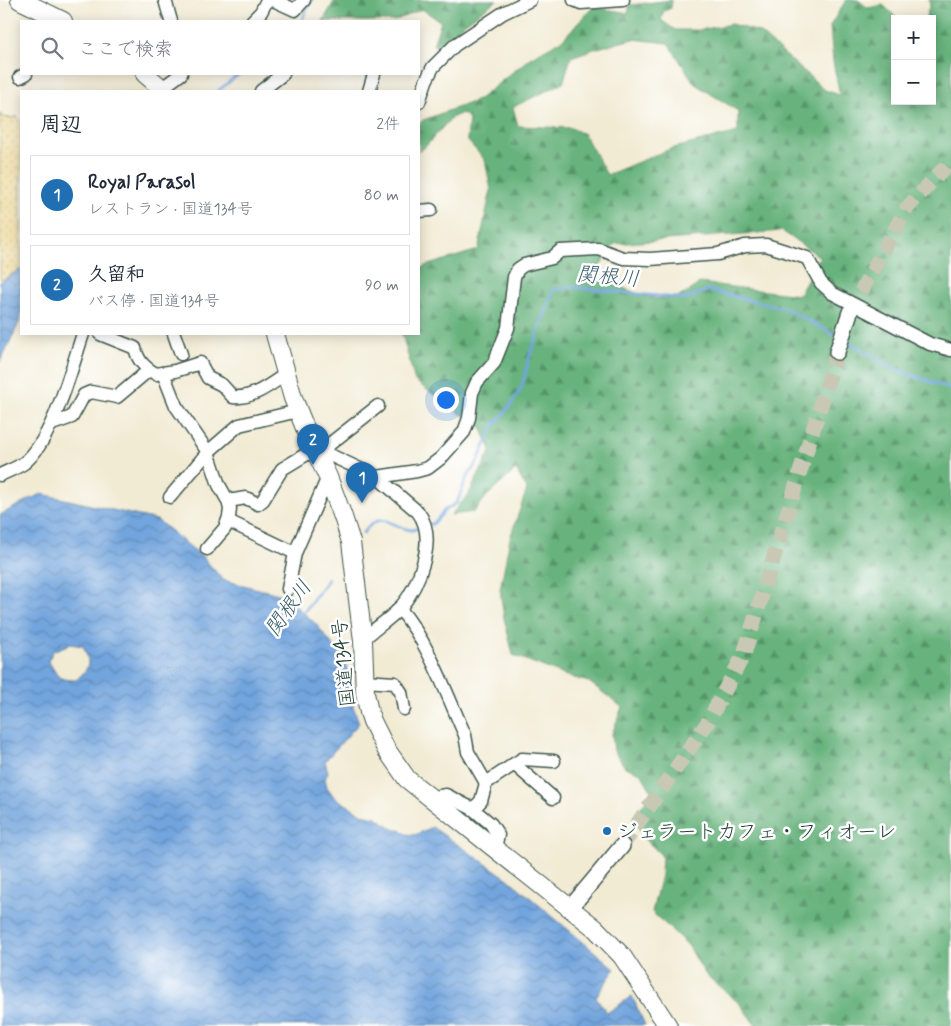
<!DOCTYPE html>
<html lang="ja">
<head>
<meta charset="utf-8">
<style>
  :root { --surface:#fff; --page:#f6f6f7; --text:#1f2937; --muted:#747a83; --line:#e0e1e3; --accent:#1f6fb2 }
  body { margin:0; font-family:Mynerve,"Klee One",sans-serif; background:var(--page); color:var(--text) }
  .controls { position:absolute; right:15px; top:15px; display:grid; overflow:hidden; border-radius:0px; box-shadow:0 2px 12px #0003 }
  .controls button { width:45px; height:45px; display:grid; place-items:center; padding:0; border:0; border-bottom:1px solid var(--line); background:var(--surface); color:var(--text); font:25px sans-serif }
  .you { position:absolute; left:445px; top:399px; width:18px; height:18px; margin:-12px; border:4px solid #fff; border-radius:50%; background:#1a73e8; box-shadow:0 0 0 8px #1a73e833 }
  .badge { display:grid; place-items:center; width:32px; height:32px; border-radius:50%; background:var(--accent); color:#fff; font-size:16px; font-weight:700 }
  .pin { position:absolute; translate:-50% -41px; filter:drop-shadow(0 1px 2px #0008) }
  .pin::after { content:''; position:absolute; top:26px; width:18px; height:15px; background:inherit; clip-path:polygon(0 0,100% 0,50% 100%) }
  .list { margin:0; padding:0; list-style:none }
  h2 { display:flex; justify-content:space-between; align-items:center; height:65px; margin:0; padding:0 20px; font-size:21px }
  h2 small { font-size:16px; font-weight:400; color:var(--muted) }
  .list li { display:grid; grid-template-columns:32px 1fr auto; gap:15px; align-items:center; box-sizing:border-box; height:80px; margin:0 10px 10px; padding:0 10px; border:1px solid var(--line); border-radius:0px }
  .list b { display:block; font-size:19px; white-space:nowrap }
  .list p { margin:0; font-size:16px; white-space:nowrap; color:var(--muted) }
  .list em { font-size:16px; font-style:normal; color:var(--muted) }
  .icon { flex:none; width:28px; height:28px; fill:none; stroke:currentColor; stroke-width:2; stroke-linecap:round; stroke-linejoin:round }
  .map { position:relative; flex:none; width:951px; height:1026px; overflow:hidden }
  .search { position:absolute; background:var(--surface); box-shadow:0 2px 12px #0003; left:20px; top:20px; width:400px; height:55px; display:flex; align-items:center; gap:12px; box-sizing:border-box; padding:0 18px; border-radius:0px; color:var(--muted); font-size:19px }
  .panel { position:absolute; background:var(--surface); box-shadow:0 2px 12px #0003; left:20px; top:90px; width:400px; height:245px; border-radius:0px }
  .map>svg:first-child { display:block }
</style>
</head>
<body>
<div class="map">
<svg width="951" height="1026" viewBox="0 0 951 1026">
  <defs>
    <pattern id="forest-firs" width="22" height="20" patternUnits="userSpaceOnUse" patternTransform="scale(1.25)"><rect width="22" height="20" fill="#67b37d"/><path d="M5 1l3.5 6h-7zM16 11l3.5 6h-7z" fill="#549367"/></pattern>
    <pattern id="sand-dots" width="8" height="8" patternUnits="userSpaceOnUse" patternTransform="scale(1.25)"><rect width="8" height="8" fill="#eeda9e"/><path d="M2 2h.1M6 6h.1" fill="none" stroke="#ccbc89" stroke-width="1.8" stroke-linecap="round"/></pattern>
    <pattern id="water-waves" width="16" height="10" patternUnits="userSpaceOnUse" patternTransform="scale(1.25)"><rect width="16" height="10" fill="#72a4dd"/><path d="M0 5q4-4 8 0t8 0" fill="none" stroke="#5d87b4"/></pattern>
  </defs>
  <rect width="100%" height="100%" fill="#fff"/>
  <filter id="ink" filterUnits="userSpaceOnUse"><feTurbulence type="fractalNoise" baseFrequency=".02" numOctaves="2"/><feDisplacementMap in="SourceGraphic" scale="10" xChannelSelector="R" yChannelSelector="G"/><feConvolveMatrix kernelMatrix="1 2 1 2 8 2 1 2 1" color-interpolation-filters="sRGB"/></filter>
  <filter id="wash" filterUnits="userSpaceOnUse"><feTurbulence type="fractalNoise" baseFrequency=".0096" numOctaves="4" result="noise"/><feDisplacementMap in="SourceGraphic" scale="20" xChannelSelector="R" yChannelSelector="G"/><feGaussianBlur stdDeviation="1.12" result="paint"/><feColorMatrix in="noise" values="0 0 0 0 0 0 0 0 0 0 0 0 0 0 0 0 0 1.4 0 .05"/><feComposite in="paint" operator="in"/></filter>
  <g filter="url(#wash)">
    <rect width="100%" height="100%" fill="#f2ebd4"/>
    <g fill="url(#forest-firs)" stroke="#437858" fill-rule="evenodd">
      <polygon points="335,0 497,0 461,26 447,45 433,45 441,22 422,9 394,21 323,21"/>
      <path d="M672 0 671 8 663 12 661 20 675 30H700L731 24 759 32 825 90 840 95 833 62 830 26 846 0H858L868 8 883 5 898 19H895V101H932V19H925L930 5 929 0H951V1026H756L740 1004 705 974 688 945 652 912 661 875 662 856 645 839 633 818 652 792 641 773 625 767 614 751 612 734 622 707 589 682 567 676 513 655 504 618 500 589 510 538 527 489 516 470 487 496 474 512 451 515 469 494 491 450 481 427 446 404 415 381 402 334H419V270L425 266 478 250 491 190 485 160 467 140 469 118 462 113 451 118 424 148 419 151V124L423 120 478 100 530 58 562 40 593 7 628 13 630 5ZM633 39 668 43 695 84 738 111V132L670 149 607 175 584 134 571 128 518 126 513 107 563 83 571 57 594 49ZM782 231 820 257 799 295 699 283C675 307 652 300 623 288 614 284 603 281 594 276L614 244Z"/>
    </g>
    <polygon fill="url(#sand-dots)" stroke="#868c69" points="0,113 2,117 13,118 17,116 21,125 21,269 4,279 0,279"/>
    <g fill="url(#water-waves)" stroke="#487088" fill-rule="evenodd">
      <polygon points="21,269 21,319 0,362 0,282"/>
      <path d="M42 494 157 520 203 557 223 580 283 595 315 623 345 660 351 681 352 703 359 723 325 761 328 772 325 779 327 787 334 797 362 814 376 817 395 830 401 829 406 834 415 835 432 827 507 878 615 969 596 997 607 1013 632 996 645 1025 0 1026V515L30 499ZM70 644 83 646C91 663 90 668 76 680 54 679 60 677 48 661L53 651Z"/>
    </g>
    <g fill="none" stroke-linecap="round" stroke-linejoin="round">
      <g stroke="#72a4dd" stroke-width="3">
        <polyline points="302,21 306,10 312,0"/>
        <polyline points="218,91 239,74"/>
        <polyline points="845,341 862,349 887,366 951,389"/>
        <polyline points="429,525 434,523 445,510 457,503 466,479 478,461 493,427 513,402 522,386 529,358 553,290 571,287 686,299 708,290 787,309 838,337"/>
        <path d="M363 533C382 508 390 527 411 530 414 530 419 528 423 527"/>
        <polyline points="302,615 328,579"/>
      </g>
    </g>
  </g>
  <g filter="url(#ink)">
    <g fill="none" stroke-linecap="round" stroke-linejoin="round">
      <g stroke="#c8c8b4" stroke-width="15" stroke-dasharray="15 8" stroke-linecap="butt">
        <polyline points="850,312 906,209 951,161"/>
        <polyline points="622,846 708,722 744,654 837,352"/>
      </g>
      <g stroke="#3f574c" stroke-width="15">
        <g id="minor">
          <polyline points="165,0 171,21"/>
          <polyline points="273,0 295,10 304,0"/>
          <polyline points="574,0 581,3 623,0"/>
          <polyline points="252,21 261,12 267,0"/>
          <polyline points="20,77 26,74"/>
          <polyline points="162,88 181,74"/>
          <polyline points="261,91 283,74"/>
          <polyline points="369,91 374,74"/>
          <polyline points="419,102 426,81 433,67 455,45 503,13 530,0"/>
          <polyline points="419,211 431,210"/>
          <path d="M100 334 135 348C138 361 144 367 156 374L175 371 200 363 208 378 222 385 233 397C252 399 270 385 286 374"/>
          <polyline points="174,334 181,354"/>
          <polyline points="163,373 176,406 208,452 219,485 228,501 230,509 229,517 225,528 207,549"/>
          <polyline points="52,424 72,417 84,395 91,392 117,397 149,370"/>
          <polyline points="317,454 378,406"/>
          <polyline points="319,457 332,456 377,477 417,471 428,468 441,458 464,432 469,418 472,393 477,382 494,363 508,328 514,277 518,269 524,265 552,258 560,251 599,249 623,258 650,259 718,254 745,246 766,245 807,258 821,283 832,293 930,344 951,350"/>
          <path d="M0 475C8 471 17 468 24 463 53 440 71 369 83 334"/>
          <polyline points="170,497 208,452 239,425 298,411"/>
          <polyline points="228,501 246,498 258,504 263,500 282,469 315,449"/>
          <polyline points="228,521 295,553"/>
          <polyline points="288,589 295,553 328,477"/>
          <path d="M399 608C428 641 447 695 465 735L468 752 486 783"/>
          <path d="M363 641 367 636C377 627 391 618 400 608 419 586 438 538 418 512L377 477"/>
          <polyline points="364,681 395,683 401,692 404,709"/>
          <polyline points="514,764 553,798"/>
          <polyline points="429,798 446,795 473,809 491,824 498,835 495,847"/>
          <polyline points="473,809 481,801 486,783 522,759 554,761"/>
        </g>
      </g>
      <g stroke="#3f574c" stroke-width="18">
        <g id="major">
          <polyline points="837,352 850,312"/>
          <polyline points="570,908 622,846"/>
        </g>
      </g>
      <g stroke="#3f574c" stroke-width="20">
        <g id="highway">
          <polyline points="20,0 63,21"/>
          <polyline points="145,74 165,91"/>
          <polyline points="275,334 293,398 307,433 328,477 343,517 351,542 363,641 365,693 369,712 372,721 386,749 407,779 595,928 622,956 668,1026"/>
        </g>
      </g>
      <use href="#minor" stroke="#fff" stroke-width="12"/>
      <use href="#major" stroke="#fff" stroke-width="15"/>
      <use href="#highway" stroke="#fff" stroke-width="18"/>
    </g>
  </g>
  <circle fill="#1f6fb2" stroke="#fff" stroke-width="2" cx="607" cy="831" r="5"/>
  <g text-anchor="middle" stroke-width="5" stroke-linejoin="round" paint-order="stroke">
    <g font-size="20" fill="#1f3d34" stroke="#fff">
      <text transform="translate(343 663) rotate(-96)" y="7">国道134号</text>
    </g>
    <g font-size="20" fill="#1f3d34" stroke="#fff" text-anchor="start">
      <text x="617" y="838">ジェラートカフェ・フィオーレ</text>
    </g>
    <g font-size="21" font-style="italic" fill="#3c616f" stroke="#fff">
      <text transform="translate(608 276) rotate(5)" y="7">関根川</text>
      <text transform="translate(288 608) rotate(-54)" y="7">関根川</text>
    </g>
  </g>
</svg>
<div class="controls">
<button>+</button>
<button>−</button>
</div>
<div class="you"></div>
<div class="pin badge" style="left:362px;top:503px">1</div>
<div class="pin badge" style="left:313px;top:465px">2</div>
<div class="search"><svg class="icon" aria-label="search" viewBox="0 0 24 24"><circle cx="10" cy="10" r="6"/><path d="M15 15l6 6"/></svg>ここで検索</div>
<section class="panel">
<h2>周辺<small>2件</small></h2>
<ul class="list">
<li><span class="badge">1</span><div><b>Royal Parasol</b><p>レストラン · 国道134号</p></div><em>80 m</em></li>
<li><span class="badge">2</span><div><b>久留和</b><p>バス停 · 国道134号</p></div><em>90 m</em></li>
</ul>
</section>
</div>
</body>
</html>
